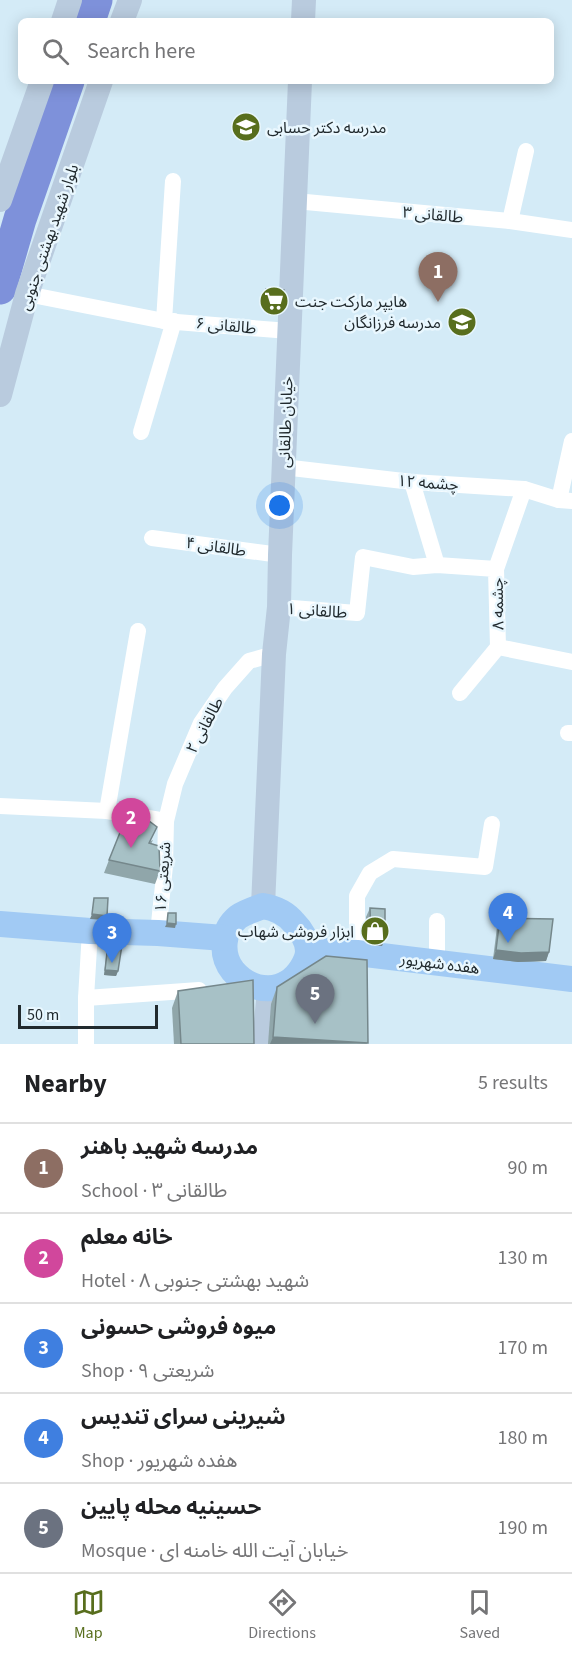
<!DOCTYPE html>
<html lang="en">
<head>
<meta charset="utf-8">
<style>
  :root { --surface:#fff; --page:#f6f6f6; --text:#202124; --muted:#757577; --line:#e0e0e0; --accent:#586e1d }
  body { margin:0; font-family:"Source Sans 3","Noto Sans Arabic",sans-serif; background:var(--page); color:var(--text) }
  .scale { position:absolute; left:18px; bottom:15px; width:140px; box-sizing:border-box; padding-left:6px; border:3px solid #212a2e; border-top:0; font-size:16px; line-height:21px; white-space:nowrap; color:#212a2e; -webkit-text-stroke:4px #e9f7fe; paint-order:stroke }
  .you { position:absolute; left:280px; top:506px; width:21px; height:21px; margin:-15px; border:4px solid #fff; border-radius:50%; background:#1a73e8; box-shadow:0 0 0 9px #1a73e833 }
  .badge { display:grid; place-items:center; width:39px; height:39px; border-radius:50%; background:var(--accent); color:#fff; font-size:20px; font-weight:700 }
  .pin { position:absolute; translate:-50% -50px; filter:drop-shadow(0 2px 3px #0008) }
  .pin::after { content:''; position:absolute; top:32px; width:21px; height:18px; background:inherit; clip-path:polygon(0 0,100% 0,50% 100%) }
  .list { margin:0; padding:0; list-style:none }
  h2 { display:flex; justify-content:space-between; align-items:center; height:78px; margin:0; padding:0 24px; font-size:26px }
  h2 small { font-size:20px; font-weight:400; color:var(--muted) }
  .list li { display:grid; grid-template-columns:39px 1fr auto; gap:18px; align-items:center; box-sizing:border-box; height:90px; padding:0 24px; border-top:2px solid var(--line) }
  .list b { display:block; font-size:22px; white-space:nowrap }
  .list p { margin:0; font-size:20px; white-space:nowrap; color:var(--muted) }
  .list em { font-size:20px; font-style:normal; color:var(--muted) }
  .icon { flex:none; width:33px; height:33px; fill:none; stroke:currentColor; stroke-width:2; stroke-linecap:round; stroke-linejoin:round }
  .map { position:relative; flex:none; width:572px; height:1044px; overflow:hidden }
  .search { position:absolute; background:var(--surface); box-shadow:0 3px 15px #0003; left:18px; right:18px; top:18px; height:66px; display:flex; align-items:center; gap:15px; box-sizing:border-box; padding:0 21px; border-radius:9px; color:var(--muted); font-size:22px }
  .sheet { height:528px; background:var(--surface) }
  nav { display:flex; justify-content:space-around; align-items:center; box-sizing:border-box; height:84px; border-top:2px solid var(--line); background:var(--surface); font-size:16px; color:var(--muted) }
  nav a { display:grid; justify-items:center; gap:3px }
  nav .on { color:var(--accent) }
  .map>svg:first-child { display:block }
</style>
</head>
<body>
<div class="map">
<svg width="572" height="1044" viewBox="0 0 572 1044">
  <rect width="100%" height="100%" fill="#d4ebf7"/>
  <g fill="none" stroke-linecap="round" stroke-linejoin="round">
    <g stroke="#7e91da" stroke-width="33">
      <polyline points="89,21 96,0"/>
      <polyline points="0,288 20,219 68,81"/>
    </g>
    <g stroke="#fff" stroke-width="16">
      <polyline points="295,201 510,221 572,230"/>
      <polyline points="510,221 526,151"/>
      <polyline points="27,294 164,321 289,331"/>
      <polyline points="164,321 173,181"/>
      <polyline points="141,432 174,321"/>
      <polyline points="283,467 412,482 524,489 559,500 572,501"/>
      <polyline points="412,482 437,565"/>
      <polyline points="559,500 572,441"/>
      <polyline points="152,538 280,555"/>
      <polyline points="496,569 524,489"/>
      <polyline points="279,607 357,613 363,557 413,567 437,565 496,569 498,647 572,662"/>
      <polyline points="460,693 498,647"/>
      <polyline points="568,733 572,733"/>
      <polyline points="0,806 107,811 166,821"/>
      <polyline points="107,811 138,631"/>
      <polyline points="437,921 437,962"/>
      <polyline points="158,933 165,866 166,821 175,784 201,723 225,688 249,661 274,654"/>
      <polyline points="357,953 357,896 370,873 393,859 485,867 492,824"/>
      <polyline points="86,998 199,990"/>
      <polyline points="86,1044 86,998 90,931"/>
    </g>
    <g stroke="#b9cbde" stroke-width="24">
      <polyline points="63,21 70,0"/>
      <polyline points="122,21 130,0"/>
      <polyline points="303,21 304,0"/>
      <polyline points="0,200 42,81"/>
      <polyline points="0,395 27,294 101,81"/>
      <polyline points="263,906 274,654 279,607 280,555 300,81"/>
      <polyline points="264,1044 269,989"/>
    </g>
    <g stroke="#a1caf4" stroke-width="26">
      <path d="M263 906C275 908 286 913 294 923 301 930 308 941 308 951 308 957 305 963 302 968 285 995 253 994 233 971 220 955 222 930 238 917 245 912 255 909 263 906Z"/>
      <polyline points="0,924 90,931 158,933 224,938"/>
      <polyline points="308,950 357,953 572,979"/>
    </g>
  </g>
  <g fill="#90a6aa">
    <polygon points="266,289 282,310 266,309 264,293"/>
    <polygon points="153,840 151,844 160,871 155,884 104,873 109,860"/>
    <polygon points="370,908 385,937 382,946 368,944 366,917"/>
    <polygon points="500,918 549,952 546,961 518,962 493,959 497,927"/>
    <polygon points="108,944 118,971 116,976 104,975 107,948"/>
    <polygon points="277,987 368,1044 268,1044 271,1004"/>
    <polygon points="178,991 254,1044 174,1044 172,1008"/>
  </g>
  <g fill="#75878b">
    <polygon points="268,304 283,306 282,310 266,309"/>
    <polygon points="92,914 107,916 105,920 90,919"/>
    <polygon points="167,923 176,924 175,928 165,927"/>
    <polygon points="371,935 385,937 382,946 368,944"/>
    <polygon points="496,950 549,952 546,961 518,962 493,959"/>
    <polygon points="105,970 118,971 116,976 104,975"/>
    <polygon points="273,1037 368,1043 270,1044"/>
  </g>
  <g fill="#a7c1c6" stroke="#75878b" stroke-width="1.5">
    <polygon points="266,289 284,290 283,306 268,304"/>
    <polygon points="127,815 145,818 157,827 149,843 159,846 160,871 109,860"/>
    <polygon points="94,898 108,898 107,916 92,914"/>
    <polygon points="370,908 385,909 385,937 371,935"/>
    <polygon points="168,913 176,913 176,924 167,923"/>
    <polygon points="500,918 553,919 549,952 521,953 496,950"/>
    <polygon points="108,944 122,945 118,971 105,970"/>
    <polygon points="326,956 367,960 368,1043 273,1037 277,987"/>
    <polygon points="253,980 254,1044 181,1044 178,991"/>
  </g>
  <defs>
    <g id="school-disc" transform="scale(1.5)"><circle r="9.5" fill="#586e1d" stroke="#e9f7fe"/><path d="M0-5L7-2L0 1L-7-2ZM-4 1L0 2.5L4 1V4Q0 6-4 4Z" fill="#fff"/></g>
    <g id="supermarket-disc" transform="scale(1.5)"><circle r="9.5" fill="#586e1d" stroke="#e9f7fe"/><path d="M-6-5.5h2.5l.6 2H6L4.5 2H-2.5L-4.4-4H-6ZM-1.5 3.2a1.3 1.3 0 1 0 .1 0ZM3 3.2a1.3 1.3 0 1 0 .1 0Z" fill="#fff"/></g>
    <g id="shop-disc" transform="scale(1.5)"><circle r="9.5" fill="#586e1d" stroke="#e9f7fe"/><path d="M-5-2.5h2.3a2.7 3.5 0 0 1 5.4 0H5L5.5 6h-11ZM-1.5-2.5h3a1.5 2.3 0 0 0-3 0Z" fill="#fff"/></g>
  </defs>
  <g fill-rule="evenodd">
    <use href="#school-disc" x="246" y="127"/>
    <use href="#supermarket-disc" x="274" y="301"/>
    <use href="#school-disc" x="462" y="322"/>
    <use href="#shop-disc" x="375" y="931"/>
  </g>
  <g text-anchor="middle" stroke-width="5" stroke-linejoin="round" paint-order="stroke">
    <g font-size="16" fill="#212a2e" stroke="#e9f7fe" text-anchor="start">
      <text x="267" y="133">مدرسه دکتر حسابی</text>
      <text x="295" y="307">هایپر مارکت جنت</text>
      <text x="441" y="328" text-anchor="end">مدرسه فرزانگان</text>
      <text x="354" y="937" text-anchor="end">ابزار فروشی شهاب</text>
    </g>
    <g font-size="16" fill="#212a2e" stroke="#e9f7fe">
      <text transform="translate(433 214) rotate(5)" y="6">طالقانی ۳</text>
      <text transform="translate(48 237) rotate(-71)" y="6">بلوار شهید بهشتی جنوبی</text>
      <text transform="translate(226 325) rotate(5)" y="6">طالقانی ۶</text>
      <text transform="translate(285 422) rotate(-88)" y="6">خیابان طالقانی</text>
      <text transform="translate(428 482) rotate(4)" y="6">چشمه ۱۲</text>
      <text transform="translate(216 546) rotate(8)" y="6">طالقانی ۴</text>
      <text transform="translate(497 604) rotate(-91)" y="6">چشمه ۸</text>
      <text transform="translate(317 610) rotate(4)" y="6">طالقانی ۱</text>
      <text transform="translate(204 725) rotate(-62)" y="6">طالقانی ۲</text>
      <text transform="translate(162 877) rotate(-86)" y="6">شریعتی ۱۶</text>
      <text transform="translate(440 963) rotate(7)" y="6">هفده شهریور</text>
    </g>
  </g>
</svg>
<div class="scale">50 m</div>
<div class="you"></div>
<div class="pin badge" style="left:438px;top:302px;background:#8d6e63">1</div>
<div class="pin badge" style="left:131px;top:848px;background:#d1479c">2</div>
<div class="pin badge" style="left:112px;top:963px;background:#3f7fe0">3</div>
<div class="pin badge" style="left:508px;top:943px;background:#3f7fe0">4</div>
<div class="pin badge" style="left:315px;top:1024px;background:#6b7280">5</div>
<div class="search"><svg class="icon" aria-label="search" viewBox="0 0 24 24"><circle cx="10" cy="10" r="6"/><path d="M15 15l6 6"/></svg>Search here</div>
</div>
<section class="sheet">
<h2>Nearby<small>5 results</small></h2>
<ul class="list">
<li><span class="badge" style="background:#8d6e63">1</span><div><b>مدرسه شهید باهنر</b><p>School · طالقانی ۳</p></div><em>90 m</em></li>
<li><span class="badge" style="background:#d1479c">2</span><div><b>خانه معلم</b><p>Hotel · شهید بهشتی جنوبی ۸</p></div><em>130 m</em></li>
<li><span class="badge" style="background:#3f7fe0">3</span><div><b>میوه فروشی حسونی</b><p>Shop · شریعتی ۹</p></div><em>170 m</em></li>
<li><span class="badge" style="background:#3f7fe0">4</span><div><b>شیرینی سرای تندیس</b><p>Shop · هفده شهریور</p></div><em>180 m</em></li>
<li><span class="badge" style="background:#6b7280">5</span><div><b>حسینیه محله پایین</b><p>Mosque · خیابان آیت الله خامنه ای</p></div><em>190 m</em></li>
</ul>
</section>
<nav>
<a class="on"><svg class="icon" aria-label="map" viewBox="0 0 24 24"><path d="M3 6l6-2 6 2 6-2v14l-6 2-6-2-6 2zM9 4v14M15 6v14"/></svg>Map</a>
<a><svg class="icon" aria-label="directions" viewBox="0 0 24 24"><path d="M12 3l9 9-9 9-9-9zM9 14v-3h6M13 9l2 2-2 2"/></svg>Directions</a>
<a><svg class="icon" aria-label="saved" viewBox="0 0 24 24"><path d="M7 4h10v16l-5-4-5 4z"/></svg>Saved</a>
</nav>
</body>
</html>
